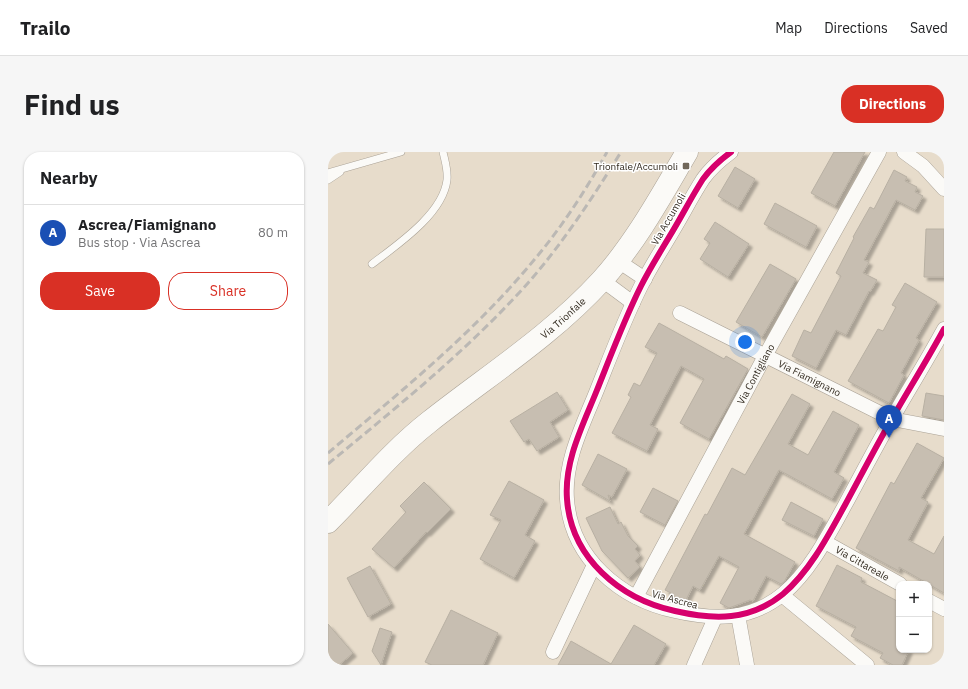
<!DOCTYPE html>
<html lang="en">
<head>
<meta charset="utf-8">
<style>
  :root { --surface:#fff; --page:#f6f6f6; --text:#202124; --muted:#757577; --line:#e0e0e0; --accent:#d93025 }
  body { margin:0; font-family:"IBM Plex Sans",sans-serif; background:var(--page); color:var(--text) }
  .controls { position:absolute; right:12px; bottom:12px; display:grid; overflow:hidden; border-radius:8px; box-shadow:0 1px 3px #0004 }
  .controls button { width:36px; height:36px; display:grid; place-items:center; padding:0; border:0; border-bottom:1px solid var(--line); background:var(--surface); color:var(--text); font:20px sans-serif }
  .you { position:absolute; left:417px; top:190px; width:14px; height:14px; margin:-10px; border:3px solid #fff; border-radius:50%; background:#1a73e8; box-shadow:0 0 0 6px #1a73e833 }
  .badge { display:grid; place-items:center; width:26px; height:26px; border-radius:50%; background:var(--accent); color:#fff; font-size:13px; font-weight:700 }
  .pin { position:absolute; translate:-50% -33px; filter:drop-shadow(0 1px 2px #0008) }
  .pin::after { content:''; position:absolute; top:21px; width:14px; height:12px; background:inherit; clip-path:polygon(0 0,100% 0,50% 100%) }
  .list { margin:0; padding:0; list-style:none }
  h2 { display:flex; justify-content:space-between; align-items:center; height:52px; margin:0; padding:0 16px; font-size:17px }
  h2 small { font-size:13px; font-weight:400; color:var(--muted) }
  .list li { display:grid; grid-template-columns:26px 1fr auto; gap:12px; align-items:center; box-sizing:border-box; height:56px; padding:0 16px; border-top:1px solid var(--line) }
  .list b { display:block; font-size:15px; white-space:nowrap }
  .list p { margin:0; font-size:13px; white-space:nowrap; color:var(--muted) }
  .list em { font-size:13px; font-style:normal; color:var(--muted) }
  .actions { display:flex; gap:8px; padding:12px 16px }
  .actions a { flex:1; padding:9px 0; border:1px solid var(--accent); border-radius:16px; text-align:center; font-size:14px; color:var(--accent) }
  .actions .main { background:var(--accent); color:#fff }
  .map { position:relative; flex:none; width:616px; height:513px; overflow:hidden; border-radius:16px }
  header { display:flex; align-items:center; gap:24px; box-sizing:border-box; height:56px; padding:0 20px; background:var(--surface); border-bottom:1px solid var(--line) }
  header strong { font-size:19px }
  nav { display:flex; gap:22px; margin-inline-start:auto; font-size:14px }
  .intro { display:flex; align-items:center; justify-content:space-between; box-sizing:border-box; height:96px; padding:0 24px }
  h1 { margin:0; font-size:28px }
  .button { padding:10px 18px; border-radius:16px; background:var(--accent); color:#fff; font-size:14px; font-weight:700 }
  main { display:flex; gap:24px; padding:0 24px }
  aside { flex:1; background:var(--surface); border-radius:16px; box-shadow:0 1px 3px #0004 }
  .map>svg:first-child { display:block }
</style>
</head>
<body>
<header>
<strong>Trailo</strong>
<nav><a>Map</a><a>Directions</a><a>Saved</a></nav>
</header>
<div class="intro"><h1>Find us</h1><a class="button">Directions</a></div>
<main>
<aside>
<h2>Nearby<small></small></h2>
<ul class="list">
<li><span class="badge" style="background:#1a4fb4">A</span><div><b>Ascrea/Fiamignano</b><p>Bus stop · Via Ascrea</p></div><em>80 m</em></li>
</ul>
<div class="actions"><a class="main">Save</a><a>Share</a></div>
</aside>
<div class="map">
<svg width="616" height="513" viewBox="0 0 616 513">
  <defs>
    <filter id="shadow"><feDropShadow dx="3.5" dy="3.5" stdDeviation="1" flood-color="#0004"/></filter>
  </defs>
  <rect width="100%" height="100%" fill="#e7dccb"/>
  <g fill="#c7beb1" stroke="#b8b0a3" filter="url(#shadow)">
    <polygon points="506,0 537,0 507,54 483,41"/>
    <polygon points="407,15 427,27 410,56 390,44"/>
    <polygon points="566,18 579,25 577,29 589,35 587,40 595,44 587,58 568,48 536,108 541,110 535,121 549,128 542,140 541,139 518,183 508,178 488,216 464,204 476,178 483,181 513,124 508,121 526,86 525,85 542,55 546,57"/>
    <polygon points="447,51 489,74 478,95 436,72"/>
    <polygon points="387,70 421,92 400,125 372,107 382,91 376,87"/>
    <polygon points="598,77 616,77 616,125 596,125"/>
    <polygon points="442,112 468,127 434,185 408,170"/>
    <polygon points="577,131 609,150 588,186 591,188 573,221 576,223 561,251 520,229 550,177 555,179 568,155 564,153"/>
    <polygon points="331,171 396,207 398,204 420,217 381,287 352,271 376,227 353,214 322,273 330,277 319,299 284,281 303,245 300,243 306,231 312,234 329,201 317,195"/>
    <polygon points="229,240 240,258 222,270 231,285 209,299 201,287 196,290 182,269"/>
    <polygon points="598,241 616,244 616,268 594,264"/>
    <polygon points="464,242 482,252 460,292 480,303 505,259 531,273 506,320 516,326 504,347 451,318 416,382 467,410 456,430 453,432 438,424 425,449 422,448 401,456 392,451 411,415 391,404 372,438 365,434 356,452 341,445 343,441 337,438 377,362 379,363 404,316 417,323"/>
    <polygon points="589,291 616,306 593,346 600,350 580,388 606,402 616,384 616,441 571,415 571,419 528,396 563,330 566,332"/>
    <polygon points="270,302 299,317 284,345 280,343 282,349 254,333"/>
    <polygon points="181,329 216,348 197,383 207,389 186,426 152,407 173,368 162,363"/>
    <polygon points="96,330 123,357 99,381 98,380 66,416 44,397 78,360 72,354"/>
    <polygon points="325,336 350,349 337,373 312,360"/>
    <polygon points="463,350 495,367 486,384 454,368"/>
    <polygon points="282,355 290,372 293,370 300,384 310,394 307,397 312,403 307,409 312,415 300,426 274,399 258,366"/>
    <polygon points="509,413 534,426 533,430 571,450 571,498 581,498 574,513 565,513 552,506 555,501 523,484 528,475 488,454"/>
    <polygon points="42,414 63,452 40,465 19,426"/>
    <polygon points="123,458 170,481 155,513 104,513 97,510"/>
    <polygon points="0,472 25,501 11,513 0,513"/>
    <polygon points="306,473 338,492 326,513 230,513 243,489 283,512"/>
    <polygon points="52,476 64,480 53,513 44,499"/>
  </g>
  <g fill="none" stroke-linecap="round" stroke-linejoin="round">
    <g stroke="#aaa296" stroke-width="8">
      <g id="service">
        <polyline points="0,21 73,0"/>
        <polyline points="0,28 12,20"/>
        <path d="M44 112C69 93 115 62 119 28 120 18 117 9 115 0"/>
      </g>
    </g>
    <g stroke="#aaa296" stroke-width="15">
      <g id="minor">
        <path d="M403 0C392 8 383 16 375 27 366 41 358 56 350 70 338 91 324 112 313 134 296 168 283 203 269 238 255 273 236 309 239 347 243 406 292 447 347 459 386 468 422 469 455 442 482 419 500 384 517 353 530 329 543 304 557 279 576 245 597 212 616 177"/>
        <polyline points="576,0 595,14 616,37"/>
        <polyline points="290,109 317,127"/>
        <polyline points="274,128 305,151"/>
        <path id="s1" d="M352 161 564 267 616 277"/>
        <path id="s2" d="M497 390 572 432"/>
        <polyline points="454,443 539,513"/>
        <path id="s3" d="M308 445 437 204 551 0"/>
        <polyline points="601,449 616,457"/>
        <polyline points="410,463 419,513"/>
        <polyline points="225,500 266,413"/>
        <polyline points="366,513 387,466"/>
      </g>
    </g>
    <g stroke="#aaa296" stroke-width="23">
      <g id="primary">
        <path id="s4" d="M0 370C33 337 64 299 101 270 159 224 223 184 274 128 308 90 333 44 359 0"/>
      </g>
    </g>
    <use href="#service" stroke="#fbfaf7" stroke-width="7"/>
    <use href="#minor" stroke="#fbfaf7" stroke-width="14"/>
    <use href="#primary" stroke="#fbfaf7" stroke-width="22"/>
    <g stroke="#bbb8b4" stroke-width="3" stroke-dasharray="8 4" stroke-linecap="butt">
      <path d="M0 301C72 240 146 181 206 108 234 75 258 38 279 0"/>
      <path d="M0 312C69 255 140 198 200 131 235 91 265 45 293 0"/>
    </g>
    <g stroke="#fff" stroke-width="8">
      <path id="cycleway" d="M403 0C392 8 383 16 375 27 366 41 358 56 350 70 338 91 324 112 313 134 296 168 283 203 269 238 255 273 236 309 239 347 243 406 292 447 347 459 386 468 422 469 455 442 482 419 500 384 517 353 530 329 543 304 557 279 576 245 597 212 616 177"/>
    </g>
    <use href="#cycleway" stroke="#d6006c" stroke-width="6"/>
  </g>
  <rect fill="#71685b" stroke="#fff" stroke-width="1.5" x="354" y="10" width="8" height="8" rx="2"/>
  <g text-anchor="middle" stroke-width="3" stroke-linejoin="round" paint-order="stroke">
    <g font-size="10" fill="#322a1f" stroke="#fff" text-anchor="end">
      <text x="350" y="18">Trionfale/Accumoli</text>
    </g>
    <g font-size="10" fill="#322a1f" stroke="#fff">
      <text transform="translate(340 67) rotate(-60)" y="4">Via Accumoli</text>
      <text dy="4" stroke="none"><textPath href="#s4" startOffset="312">Via Trionfale</textPath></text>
      <text dy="4" stroke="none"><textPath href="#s3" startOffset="253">Via Contigliano</textPath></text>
      <text dy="4" stroke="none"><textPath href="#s1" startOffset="145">Via Fiamignano</textPath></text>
      <text dy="4" stroke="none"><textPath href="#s2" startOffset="43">Via Cittareale</textPath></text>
      <text transform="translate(347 447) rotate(15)" y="4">Via Ascrea</text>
    </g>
  </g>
</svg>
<div class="controls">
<button>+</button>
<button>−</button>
</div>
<div class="you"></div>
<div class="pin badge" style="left:561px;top:286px;background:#1a4fb4">A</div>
</div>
</main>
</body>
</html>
